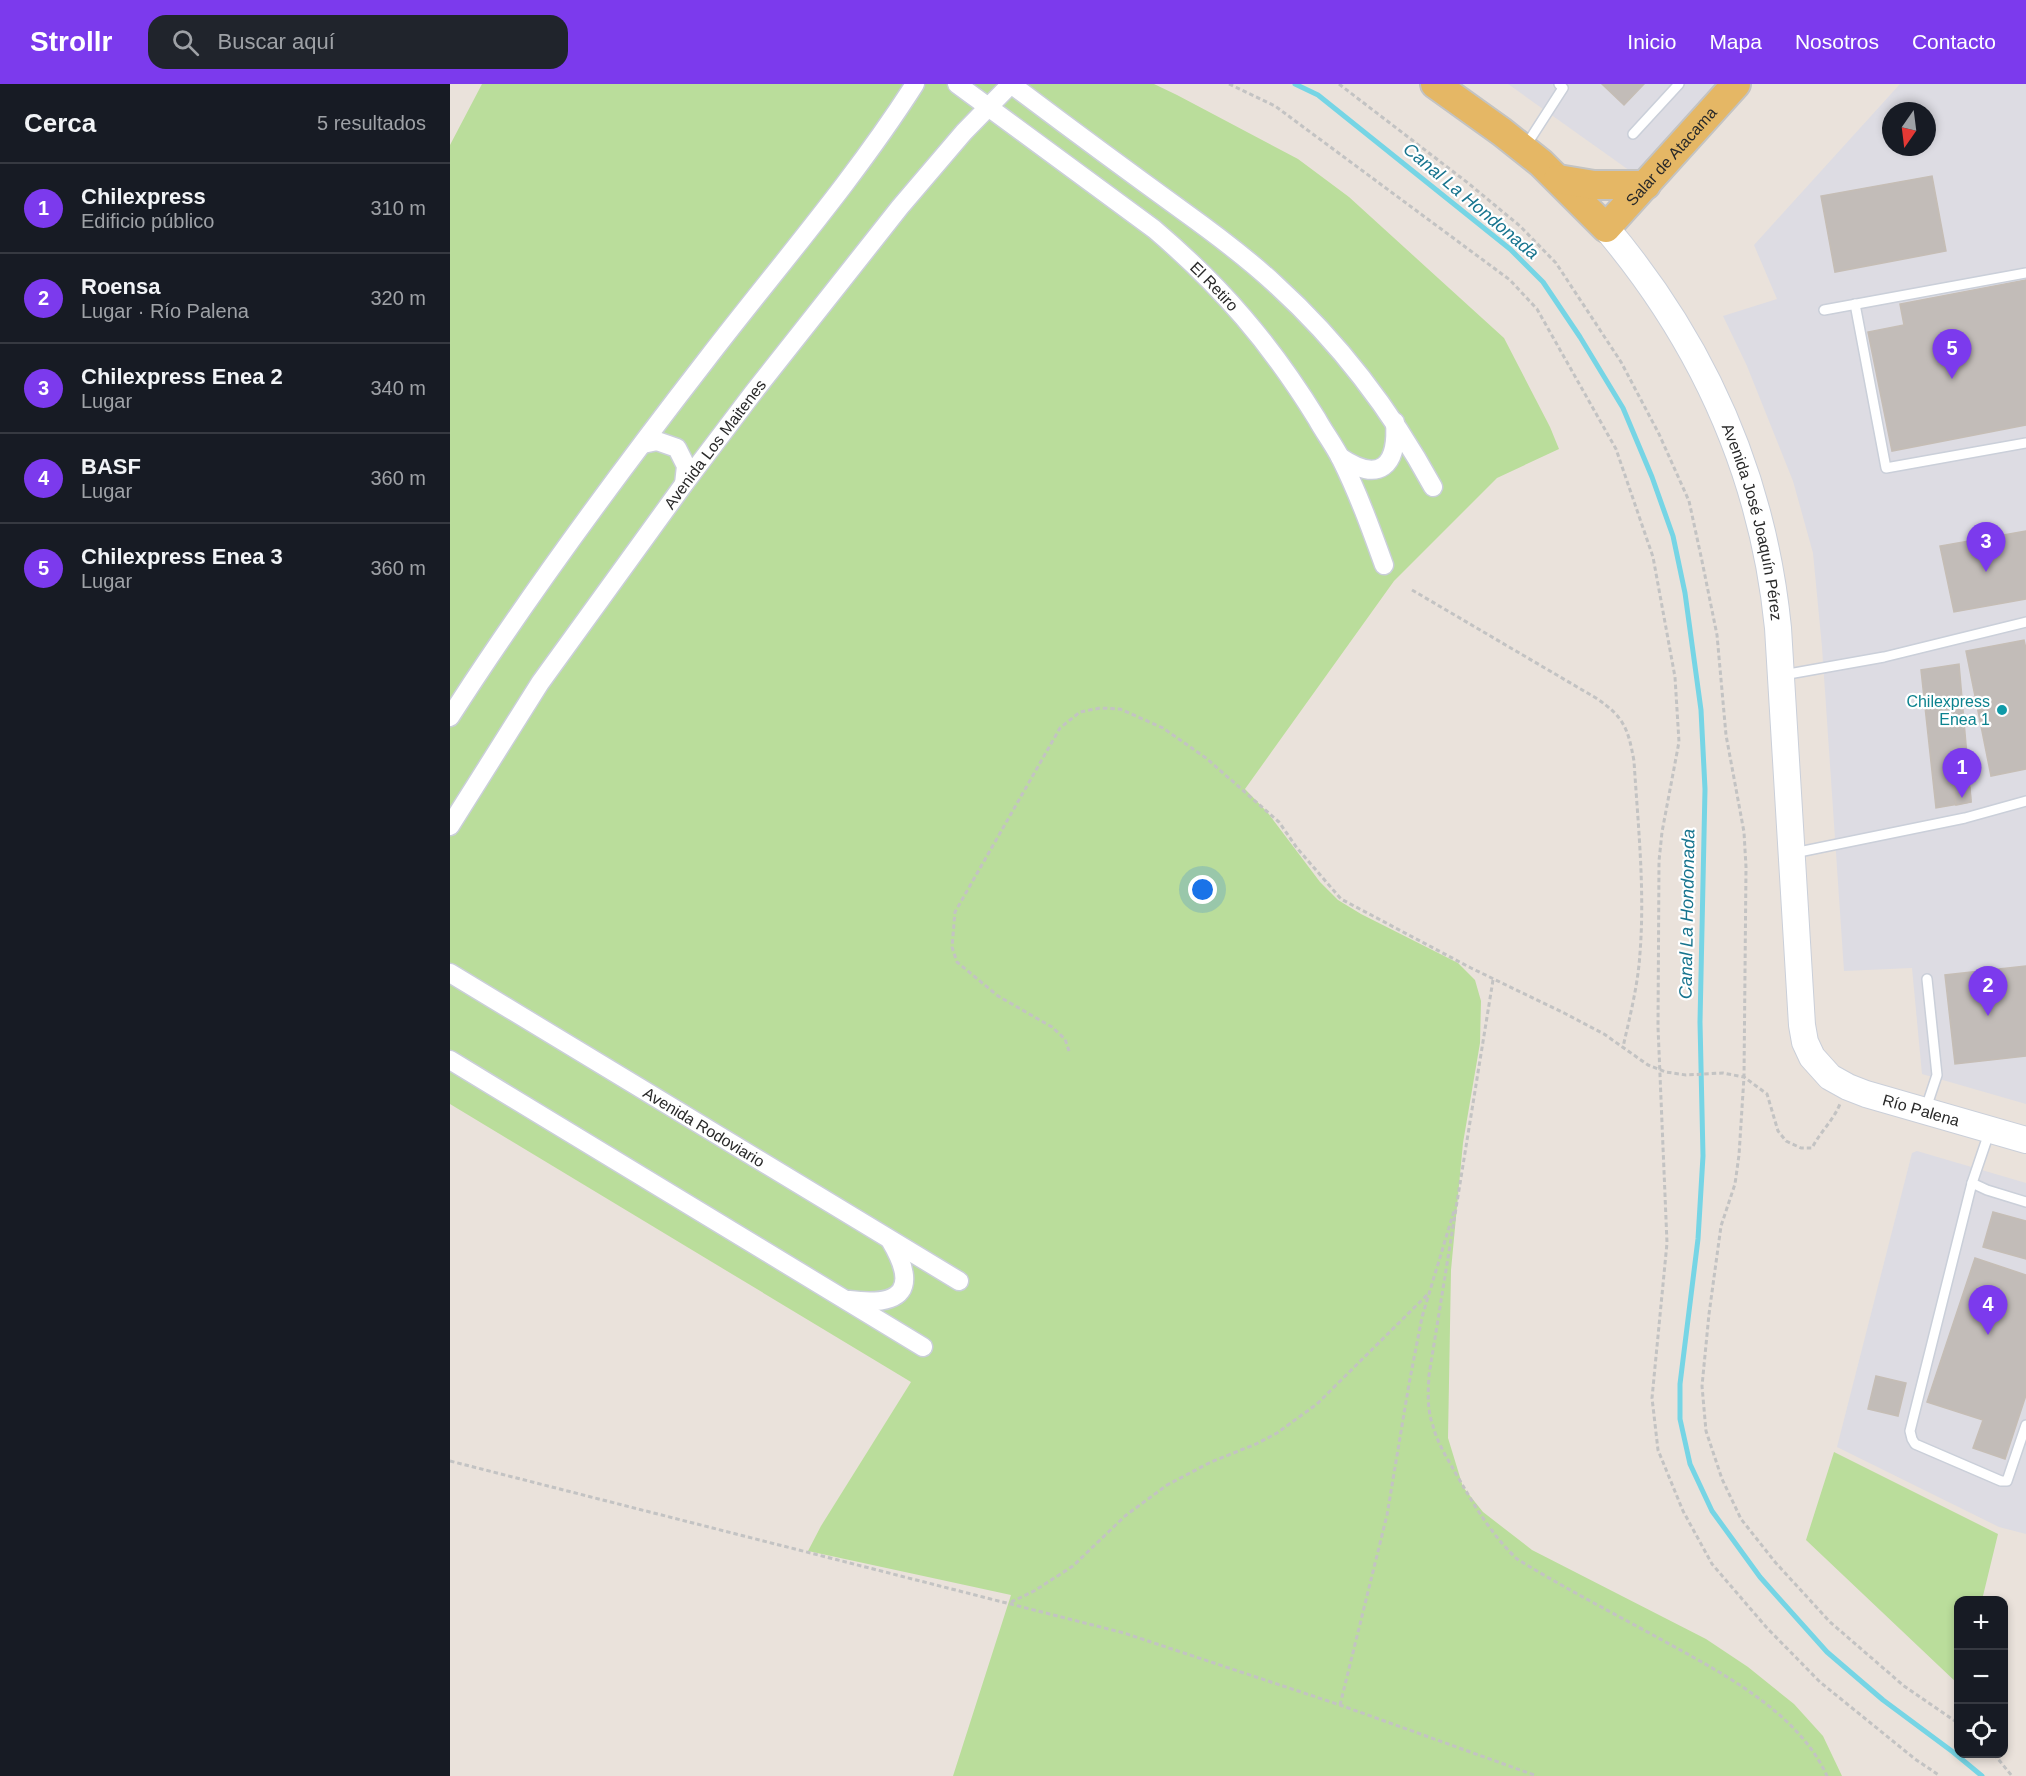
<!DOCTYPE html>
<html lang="es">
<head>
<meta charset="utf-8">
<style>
  :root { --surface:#171b24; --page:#20242c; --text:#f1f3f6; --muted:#9ea1a6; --line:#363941; --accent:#7c3aed }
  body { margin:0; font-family:Arial,sans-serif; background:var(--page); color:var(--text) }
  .controls { position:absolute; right:18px; bottom:18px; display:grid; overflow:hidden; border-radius:12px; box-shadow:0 3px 9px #0003 }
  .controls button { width:54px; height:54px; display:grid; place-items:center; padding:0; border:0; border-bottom:2px solid var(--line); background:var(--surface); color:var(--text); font:30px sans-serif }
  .compass { position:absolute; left:1432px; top:18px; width:54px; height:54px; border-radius:50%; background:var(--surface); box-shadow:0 3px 9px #0003; rotate:194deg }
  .you { position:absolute; left:753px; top:806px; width:21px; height:21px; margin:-15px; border:4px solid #fff; border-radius:50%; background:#1a73e8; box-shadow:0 0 0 9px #1a73e833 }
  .badge { display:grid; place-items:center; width:39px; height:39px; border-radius:50%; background:var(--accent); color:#fff; font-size:20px; font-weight:700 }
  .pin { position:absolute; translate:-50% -50px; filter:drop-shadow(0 2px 3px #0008) }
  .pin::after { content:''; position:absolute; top:32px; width:21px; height:18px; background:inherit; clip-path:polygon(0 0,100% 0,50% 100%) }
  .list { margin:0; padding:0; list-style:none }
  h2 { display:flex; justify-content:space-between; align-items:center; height:78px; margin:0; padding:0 24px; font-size:26px }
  h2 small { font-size:20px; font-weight:400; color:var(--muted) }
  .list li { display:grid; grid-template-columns:39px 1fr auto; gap:18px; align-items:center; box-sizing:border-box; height:90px; padding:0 24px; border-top:2px solid var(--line) }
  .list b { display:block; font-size:22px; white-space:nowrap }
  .list p { margin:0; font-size:20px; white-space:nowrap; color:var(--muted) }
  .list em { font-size:20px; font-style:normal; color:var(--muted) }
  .icon { flex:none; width:33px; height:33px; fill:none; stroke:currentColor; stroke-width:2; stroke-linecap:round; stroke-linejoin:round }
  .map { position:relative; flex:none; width:1576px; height:1692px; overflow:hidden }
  header { display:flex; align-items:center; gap:36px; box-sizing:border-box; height:84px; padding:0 30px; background:var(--accent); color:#fff }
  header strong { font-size:28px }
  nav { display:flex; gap:33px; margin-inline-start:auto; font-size:21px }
  .search { width:420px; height:54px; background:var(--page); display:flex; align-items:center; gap:15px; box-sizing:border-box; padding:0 21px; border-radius:18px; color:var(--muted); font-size:22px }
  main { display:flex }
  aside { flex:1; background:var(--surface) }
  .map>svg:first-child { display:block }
</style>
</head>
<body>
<header>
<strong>Strollr</strong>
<div class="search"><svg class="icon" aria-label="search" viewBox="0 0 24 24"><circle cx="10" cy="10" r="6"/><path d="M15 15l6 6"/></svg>Buscar aquí</div>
<nav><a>Inicio</a><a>Mapa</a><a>Nosotros</a><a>Contacto</a></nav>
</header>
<main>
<aside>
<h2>Cerca<small>5 resultados</small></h2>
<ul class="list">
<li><span class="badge">1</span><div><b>Chilexpress</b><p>Edificio público</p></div><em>310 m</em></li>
<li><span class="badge">2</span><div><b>Roensa</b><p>Lugar · Río Palena</p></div><em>320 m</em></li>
<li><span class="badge">3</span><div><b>Chilexpress Enea 2</b><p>Lugar</p></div><em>340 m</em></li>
<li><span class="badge">4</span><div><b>BASF</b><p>Lugar</p></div><em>360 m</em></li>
<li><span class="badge">5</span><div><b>Chilexpress Enea 3</b><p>Lugar</p></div><em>360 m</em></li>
</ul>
</aside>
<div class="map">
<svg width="1576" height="1692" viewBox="0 0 1576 1692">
  <rect width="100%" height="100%" fill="#eae2db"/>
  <g fill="#dddce3" fill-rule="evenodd">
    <polygon points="1058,0 1266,0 1187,89 1183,89"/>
    <path d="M1450 0H1576V1020L1472 990 1462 884 1394 887 1372 563 1363 469 1343 397 1297 282 1273 232 1327 215 1304 161ZM1441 27H1477V63H1441Z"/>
    <polygon points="1467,1067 1576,1099 1576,1450 1549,1443 1387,1363 1462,1069"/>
  </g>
  <g fill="#badd9b">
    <polygon points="32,0 704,0 727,11 848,75 899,113 977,184 1054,254 1100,343 1109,365 1047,394 944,497 795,705 818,729 870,798 888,816 911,830 1008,879 1025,896 1031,917 1030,959 1013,1059 1001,1186 998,1354 1013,1403 1033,1428 1082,1466 1256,1555 1298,1583 1344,1620 1373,1652 1392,1692 503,1692 561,1511 358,1467 371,1442 461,1298 0,1020 0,61"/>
    <polygon points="1384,1368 1548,1450 1532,1516 1508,1516 1508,1600 1356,1456"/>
  </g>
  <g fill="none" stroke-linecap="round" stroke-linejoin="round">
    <polyline stroke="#76d5e5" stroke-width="5" points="845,0 868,11 1060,165 1093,198 1130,253 1173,324 1202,393 1223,452 1235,509 1251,626 1255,705 1250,938 1253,1072 1248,1155 1230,1300 1230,1335 1240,1380 1262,1427 1310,1493 1377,1568 1433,1616 1503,1668 1532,1692"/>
  </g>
  <g fill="#c2bcb8" stroke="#c5bdb5" stroke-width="1.5">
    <polygon points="1152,0 1194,0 1174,21"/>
    <polygon points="1482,92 1496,167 1385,188 1371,112"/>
    <polygon points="1576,196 1576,341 1442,367 1418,248 1454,241 1450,220"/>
    <polygon points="1576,447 1576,515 1504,528 1490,462"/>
    <polygon points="1574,556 1576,565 1576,685 1541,692 1516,567"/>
    <polygon points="1509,580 1521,718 1486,724 1471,586"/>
    <polygon points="1520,704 1521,718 1506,721 1504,705"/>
    <polygon points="1576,882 1576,972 1505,980 1495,891"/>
    <polygon points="1543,1128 1576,1137 1576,1175 1533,1163"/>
    <polygon points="1525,1174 1576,1191 1576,1311 1555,1375 1523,1364 1533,1336 1477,1318"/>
    <polygon points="1426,1292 1456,1299 1448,1332 1418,1325"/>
  </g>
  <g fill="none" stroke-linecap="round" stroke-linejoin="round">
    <g stroke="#cacfd9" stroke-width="12">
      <g id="lane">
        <polyline points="1183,50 1229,0"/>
        <polyline points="1075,63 1113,4 1109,0"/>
        <polyline points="1405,220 1436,384 1576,359"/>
        <polyline points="1374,226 1576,189"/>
        <polyline points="1333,591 1434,573 1576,538"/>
        <polyline points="1344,769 1515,734 1576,717"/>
        <polyline points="1476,1024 1487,991 1477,895"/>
        <polyline points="1540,1046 1522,1099 1460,1347 1462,1355 1465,1360 1551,1397 1557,1397 1576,1341"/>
        <polyline points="1522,1099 1537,1106 1576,1118"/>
      </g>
    </g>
    <g stroke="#cacfd9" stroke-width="21">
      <g id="street">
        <path id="s1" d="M507 0 704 145C772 203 820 259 867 335 874 348 884 361 891 375 908 409 921 445 934 481"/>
        <path d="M561 0C618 43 675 85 733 127 765 150 796 173 825 200 890 259 941 326 983 403"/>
        <polyline points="193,360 207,357 227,364 236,382 234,400"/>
        <path d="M890 373C930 400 948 382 945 338"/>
        <path d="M0 633C79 510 167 391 257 275 327 184 403 97 465 0"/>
        <path id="s2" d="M0 742 90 599 234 400 303 309 450 123 514 48 561 0"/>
        <path id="s3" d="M0 889 509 1197"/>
        <polyline points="0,976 473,1263"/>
        <path d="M399 1216C453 1223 469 1205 440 1156"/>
      </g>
    </g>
    <g stroke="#cacfd9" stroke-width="28">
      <g id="secondary">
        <path id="s4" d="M1156 144C1254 260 1313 393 1328 544L1352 941 1355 958 1362 973 1380 993 1398 1003 1416 1010 1576 1056"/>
      </g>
    </g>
    <g stroke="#c3c3c3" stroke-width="32">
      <g id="primary">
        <path id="s5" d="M985 0 1052 48 1091 79 1156 144 1286 0"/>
        <polyline points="1108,95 1144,101 1196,101"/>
      </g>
    </g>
    <g stroke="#c3c3c3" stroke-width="3" stroke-dasharray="4.5 3" stroke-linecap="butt">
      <polyline points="779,0 825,22 1060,196 1087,225 1166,365 1203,473 1225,593 1229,658 1212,748 1209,777 1208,943 1217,1159 1202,1314 1208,1366 1233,1427 1262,1480 1317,1544 1370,1598 1465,1675 1490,1692"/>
      <polyline points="889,0 1018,99 1070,142 1106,179 1171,278 1209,350 1239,417 1252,477 1267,551 1276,651 1294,748 1296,783 1294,993 1289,1071 1285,1100 1271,1142 1259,1230 1252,1302 1256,1347 1272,1395 1291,1435 1325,1478 1380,1538 1454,1602 1508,1639"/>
      <path d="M962 506 1146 614C1174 633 1178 644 1184 677 1188 741 1195 805 1190 869 1188 901 1180 932 1173 963"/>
      <path d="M1043 896 979 1291C978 1309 977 1325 983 1342 987 1358 997 1374 1005 1388 1024 1421 1040 1449 1067 1475 1111 1502 1157 1526 1203 1551 1264 1585 1347 1625 1377 1692"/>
      <path d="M619 967 615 955 602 943 548 912 507 878 502 863 505 828 610 644 630 628 650 624 670 625 713 644 756 674 829 738 847 764 891 815 1021 884 1116 930 1154 950 1198 981 1216 988 1236 991 1273 989 1294 993 1317 1010 1328 1047 1336 1057 1351 1064H1362C1370 1048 1383 1037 1390 1020"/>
      <polyline points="0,1377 674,1549 890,1621 1087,1692"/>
      <polyline points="561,1518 584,1507 623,1482 675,1432 717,1401 761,1378 806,1360 827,1349 867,1320 979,1209"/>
      <polyline points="890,1621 937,1431 959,1300 972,1233 1004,1127"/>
      <polyline points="1544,1670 1562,1692"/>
    </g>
    <use href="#lane" stroke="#fff" stroke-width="9"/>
    <use href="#street" stroke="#fff" stroke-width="18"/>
    <use href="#secondary" stroke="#fff" stroke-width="26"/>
    <use href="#primary" stroke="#e5b765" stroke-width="28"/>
  </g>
  <circle fill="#0f9aa8" stroke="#fff" stroke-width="2" cx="1552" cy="626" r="6"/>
  <g text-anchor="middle" stroke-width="4.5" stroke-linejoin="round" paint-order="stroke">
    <g font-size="16" fill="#292929" stroke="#fff">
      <text dy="6" stroke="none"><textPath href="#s5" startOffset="321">Salar de Atacama</textPath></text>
      <text dy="6" stroke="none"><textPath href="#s1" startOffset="328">El Retiro</textPath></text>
      <text dy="6" stroke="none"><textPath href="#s2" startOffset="465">Avenida Los Maitenes</textPath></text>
      <text dy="6" stroke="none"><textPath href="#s4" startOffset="333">Avenida José Joaquín Pérez</textPath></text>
      <text dy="6" stroke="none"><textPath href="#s4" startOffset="998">Río Palena</textPath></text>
      <text dy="6" stroke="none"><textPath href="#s3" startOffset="297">Avenida Rodoviario</textPath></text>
    </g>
    <g font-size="16" fill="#0d838f" stroke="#fff" text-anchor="end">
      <text x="1540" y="623">Chilexpress<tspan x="1540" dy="18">Enea 1</tspan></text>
    </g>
    <g font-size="18" font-style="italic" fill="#17748e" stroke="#fff">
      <text transform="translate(1021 117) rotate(40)" y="6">Canal La Hondonada</text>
      <text transform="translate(1237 830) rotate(-89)" y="6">Canal La Hondonada</text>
    </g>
  </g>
</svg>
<div class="controls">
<button>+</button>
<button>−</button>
<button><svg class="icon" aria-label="locate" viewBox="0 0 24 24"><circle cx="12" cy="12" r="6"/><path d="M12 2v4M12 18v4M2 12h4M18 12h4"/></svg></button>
</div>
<svg class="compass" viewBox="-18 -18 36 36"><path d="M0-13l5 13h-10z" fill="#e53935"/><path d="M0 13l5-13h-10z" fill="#9ea1a6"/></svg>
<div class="you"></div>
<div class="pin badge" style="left:1512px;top:714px">1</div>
<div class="pin badge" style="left:1538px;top:932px">2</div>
<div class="pin badge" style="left:1536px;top:488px">3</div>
<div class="pin badge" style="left:1538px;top:1251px">4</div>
<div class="pin badge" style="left:1502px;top:295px">5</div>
</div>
</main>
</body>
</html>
